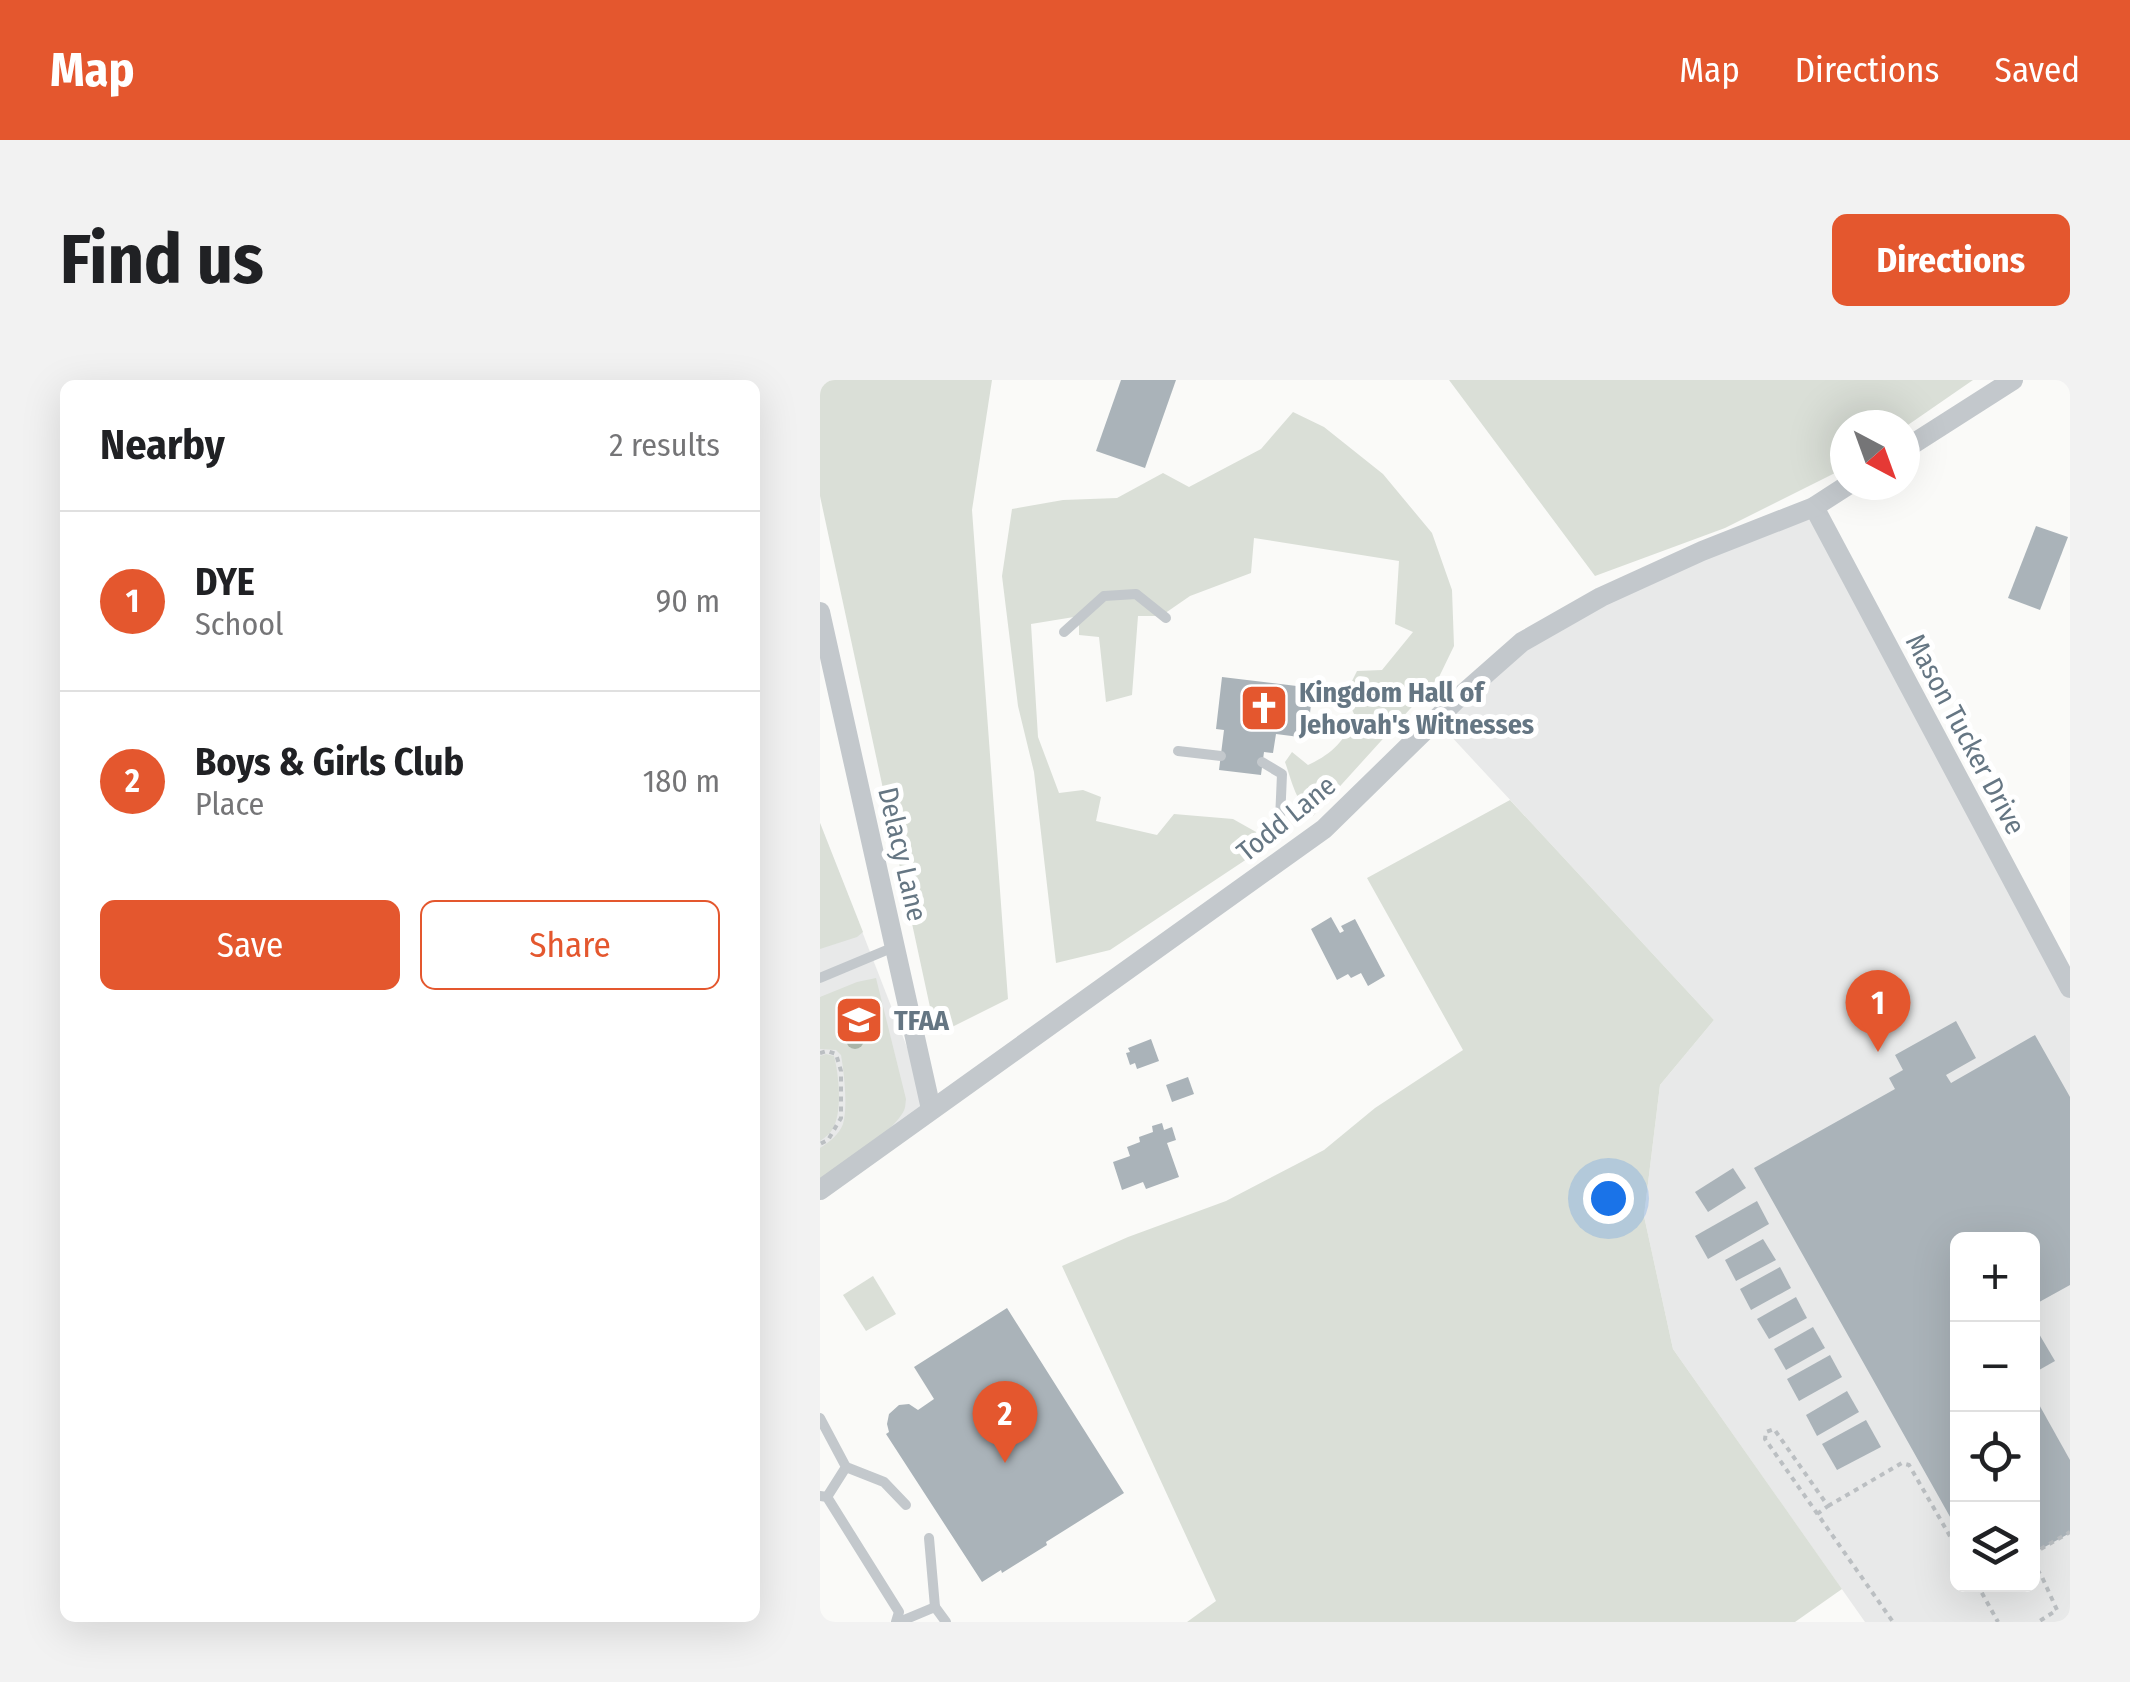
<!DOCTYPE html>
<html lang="en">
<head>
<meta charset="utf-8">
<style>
  :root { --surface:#fff; --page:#f2f2f2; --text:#202124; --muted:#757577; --line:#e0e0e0; --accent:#e4572e }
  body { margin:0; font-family:"Fira Sans Condensed",sans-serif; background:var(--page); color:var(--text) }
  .controls { position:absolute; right:30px; bottom:30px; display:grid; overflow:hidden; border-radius:15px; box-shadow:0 10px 40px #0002 }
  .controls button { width:90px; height:90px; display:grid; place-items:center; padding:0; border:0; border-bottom:2px solid var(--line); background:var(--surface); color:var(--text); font:50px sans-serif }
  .compass { position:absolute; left:1010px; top:30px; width:90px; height:90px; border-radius:50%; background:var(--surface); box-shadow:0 10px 40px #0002; rotate:139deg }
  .you { position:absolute; left:788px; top:818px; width:35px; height:35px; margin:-25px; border:8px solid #fff; border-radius:50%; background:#1a73e8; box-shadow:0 0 0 15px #1a73e833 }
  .badge { display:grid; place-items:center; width:65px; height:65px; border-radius:50%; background:var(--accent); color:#fff; font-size:32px; font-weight:700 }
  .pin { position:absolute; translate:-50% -82px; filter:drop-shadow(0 2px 5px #0008) }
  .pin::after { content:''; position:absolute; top:52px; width:35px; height:30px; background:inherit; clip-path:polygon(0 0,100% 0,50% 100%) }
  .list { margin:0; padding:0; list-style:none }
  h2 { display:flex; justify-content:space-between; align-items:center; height:130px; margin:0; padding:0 40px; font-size:42px }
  h2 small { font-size:32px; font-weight:400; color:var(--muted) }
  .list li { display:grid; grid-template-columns:65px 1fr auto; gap:30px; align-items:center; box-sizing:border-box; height:180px; padding:0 40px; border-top:2px solid var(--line) }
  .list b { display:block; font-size:38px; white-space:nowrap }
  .list p { margin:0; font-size:32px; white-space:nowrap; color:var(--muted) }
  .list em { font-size:32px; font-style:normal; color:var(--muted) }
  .actions { display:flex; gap:20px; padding:30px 40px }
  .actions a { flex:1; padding:22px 0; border:2px solid var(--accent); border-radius:15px; text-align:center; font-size:35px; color:var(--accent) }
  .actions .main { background:var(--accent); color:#fff }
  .icon { flex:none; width:55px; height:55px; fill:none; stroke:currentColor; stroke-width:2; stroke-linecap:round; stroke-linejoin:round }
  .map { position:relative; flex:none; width:1250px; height:1242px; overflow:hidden; border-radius:15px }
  header { display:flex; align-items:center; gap:60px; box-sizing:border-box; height:140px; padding:0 50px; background:var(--accent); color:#fff }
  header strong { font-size:48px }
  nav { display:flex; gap:55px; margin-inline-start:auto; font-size:35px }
  .intro { display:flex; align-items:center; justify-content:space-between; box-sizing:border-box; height:240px; padding:0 60px }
  h1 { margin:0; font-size:70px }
  .button { padding:25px 45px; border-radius:15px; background:var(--accent); color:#fff; font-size:35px; font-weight:700 }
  main { display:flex; gap:60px; padding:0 60px }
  aside { flex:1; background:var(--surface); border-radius:15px; box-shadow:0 10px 40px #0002 }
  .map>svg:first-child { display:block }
</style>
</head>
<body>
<header>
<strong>Map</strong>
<nav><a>Map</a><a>Directions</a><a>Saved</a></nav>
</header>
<div class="intro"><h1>Find us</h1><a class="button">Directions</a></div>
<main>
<aside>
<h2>Nearby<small>2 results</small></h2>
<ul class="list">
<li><span class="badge">1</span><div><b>DYE</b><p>School</p></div><em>90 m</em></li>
<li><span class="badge">2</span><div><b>Boys &amp; Girls Club</b><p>Place</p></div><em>180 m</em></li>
</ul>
<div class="actions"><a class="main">Save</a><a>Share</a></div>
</aside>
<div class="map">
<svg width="1250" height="1242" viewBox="0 0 1250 1242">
  <rect width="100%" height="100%" fill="#fafaf8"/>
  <g fill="#e8e9e9" fill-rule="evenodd">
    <path d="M994 127 1250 608V1242H1045L853 969 824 836 840 705 894 640 616 340 702 262ZM1138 859H1212V1204H1138Z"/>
    <polygon points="0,443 111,729 0,810"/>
  </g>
  <g fill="#dadfd7">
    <polygon points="0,0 172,0 152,130 188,619 116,655 0,116"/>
    <polygon points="629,0 1153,0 1085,47 1085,45 1025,45 1025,88 905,148 775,196"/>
    <path d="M473 32 504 47 563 94 612 153 632 210 634 266 619 297 493 436C476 423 472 402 465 382L472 372 488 385C512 374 525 361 535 336L525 315 537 291 562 290 593 252 575 244 579 181 434 158 431 193 370 216 341 236H318L312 315 286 322 279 257 259 255V233L254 237 211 244 218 357 239 413 263 410 281 417 276 441 337 455 354 434 413 439 445 457 436 473 290 570 236 583 214 392 198 326 182 196 192 129 243 120 297 118 343 93 369 107 441 69Z"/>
    <polygon points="690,420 894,640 840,705 824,836 853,969 1022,1209 975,1242 367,1242 396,1221 242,886 308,857 406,821 504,770 555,728 643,670 547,498"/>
    <polygon points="0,443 43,552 37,557 0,569"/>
    <path d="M56 598 86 719C85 726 86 728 82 734 68 756 22 784 0 799V768C9 762 19 755 23 744 28 727 24 692 21 675L16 670 0 669V617L37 602Z"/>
    <path d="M6 674 14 676C19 695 23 734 12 750 9 755 4 758 0 761V676Z"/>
    <polygon points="53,896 76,934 46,951 23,915"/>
  </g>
  <g fill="#aab3b9">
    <polygon points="301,0 356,0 325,88 276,71"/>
    <polygon points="1216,146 1248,157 1220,230 1188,218"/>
    <polygon points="402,297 493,308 487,358 456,354 453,373 444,372 441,395 399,390 404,350 396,349"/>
    <polygon points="511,537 520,553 524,551 521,546 535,539 565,596 548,606 541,593 531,598 528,594 517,600 491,549"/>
    <polygon points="1136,641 1156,678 1126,695 1131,703 1215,655 1250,717 1250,905 1212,926 1212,859 1138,859 1138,1151 934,788 1075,709 1069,698 1083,690 1075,675"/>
    <polygon points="331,659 339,681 317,689 315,683 310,685 306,673 310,672 308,668"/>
    <polygon points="368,697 374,714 352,722 346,705"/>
    <polygon points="342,743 344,750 352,747 356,760 347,763 359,797 326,809 323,802 302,810 293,782 310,776 307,767 320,762 319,757 333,752 332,746"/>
    <polygon points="913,788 926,808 888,832 875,812"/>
    <polygon points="937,821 949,844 888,879 875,856"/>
    <polygon points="943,859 956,880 916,901 905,880"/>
    <polygon points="960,887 971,908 931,930 920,909"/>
    <polygon points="976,917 987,938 949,959 937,939"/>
    <polygon points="187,928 304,1113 226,1162 227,1165 182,1193 181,1190 162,1202 66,1054 69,1052 67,1044 69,1034 79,1025 89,1024 98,1030 114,1019 94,987"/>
    <polygon points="1212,942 1235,981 1212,994"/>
    <polygon points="993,947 1005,968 966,990 954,969"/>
    <polygon points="1010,975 1022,997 979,1021 967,999"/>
    <polygon points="1027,1011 1039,1032 997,1056 986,1035"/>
    <polygon points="1212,1012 1250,1080 1250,1153 1212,1174"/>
    <polygon points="1046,1040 1061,1067 1017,1090 1002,1064"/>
  </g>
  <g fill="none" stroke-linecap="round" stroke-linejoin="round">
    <g stroke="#bbbfc2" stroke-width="4" stroke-dasharray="5 5" stroke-linecap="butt">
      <polyline points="0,673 7,671 16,674 21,691 21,738 8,760 0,764"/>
      <polyline points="1008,1126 1082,1083 1089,1085 1138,1170"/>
      <polyline points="997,1134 1008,1126 954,1049 946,1052 945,1059 1073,1242"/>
      <polyline points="1212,1174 1250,1152"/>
      <polyline points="1212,1181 1222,1197 1237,1230 1218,1242"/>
      <polyline points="1157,1204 1178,1242"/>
    </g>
    <g stroke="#c3c8cc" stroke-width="10">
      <polyline points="244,252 284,216 316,214 346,238"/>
      <polyline points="358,371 401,376"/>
      <polyline points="442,382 462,394 460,440"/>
      <polyline points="0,598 74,567"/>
      <polyline points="0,1038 26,1087 7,1117"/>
      <polyline points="26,1087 64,1102 86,1125"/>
      <polyline points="0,1116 7,1117 79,1232 76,1242"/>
      <polyline points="109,1158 115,1227"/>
      <polyline points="79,1242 115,1227 126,1242"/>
    </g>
    <g stroke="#c3c8cc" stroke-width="20">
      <polyline points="1085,69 1193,0"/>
      <polyline points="994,127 1250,608"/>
      <polyline points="0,232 111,729"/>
      <polyline points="0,810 504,449 635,321 702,262 781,217 882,171 994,127 1028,105"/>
    </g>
  </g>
  <circle fill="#aab4a7" cx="35" cy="660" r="9"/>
  <defs>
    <g id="church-square" transform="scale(2.5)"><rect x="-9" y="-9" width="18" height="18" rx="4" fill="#e4572e" stroke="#fff"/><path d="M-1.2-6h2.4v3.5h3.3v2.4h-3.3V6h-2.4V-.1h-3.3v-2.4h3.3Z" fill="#fff"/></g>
    <g id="school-square" transform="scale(2.5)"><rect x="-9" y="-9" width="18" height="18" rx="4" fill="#e4572e" stroke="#fff"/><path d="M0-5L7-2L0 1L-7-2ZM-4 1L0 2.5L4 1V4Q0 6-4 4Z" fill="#fff"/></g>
  </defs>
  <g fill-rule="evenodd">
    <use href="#church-square" x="444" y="328"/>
    <use href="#school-square" x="39" y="640"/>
  </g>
  <g text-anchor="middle" stroke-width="10" stroke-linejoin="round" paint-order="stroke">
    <g font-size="28" font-weight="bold" fill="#657683" stroke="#fff" text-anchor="start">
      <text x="479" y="322">Kingdom Hall of<tspan x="479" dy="32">Jehovah's Witnesses</tspan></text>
      <text x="74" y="650">TFAA</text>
    </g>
    <g font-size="28" fill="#657683" stroke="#fff">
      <text transform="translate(1146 354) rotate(62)" y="10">Mason Tucker Drive</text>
      <text transform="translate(466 438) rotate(-39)" y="10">Todd Lane</text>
      <text transform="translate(83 474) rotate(77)" y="10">Delacy Lane</text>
    </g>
  </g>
</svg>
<div class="controls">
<button>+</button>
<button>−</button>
<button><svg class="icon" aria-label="locate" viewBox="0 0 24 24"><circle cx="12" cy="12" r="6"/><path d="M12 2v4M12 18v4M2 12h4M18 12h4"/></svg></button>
<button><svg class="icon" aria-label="layers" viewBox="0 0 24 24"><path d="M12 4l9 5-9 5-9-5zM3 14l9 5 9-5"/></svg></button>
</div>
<svg class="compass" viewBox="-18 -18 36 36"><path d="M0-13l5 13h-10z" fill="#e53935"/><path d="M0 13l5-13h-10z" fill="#757577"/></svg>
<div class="you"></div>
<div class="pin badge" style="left:1058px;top:672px">1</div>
<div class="pin badge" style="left:185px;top:1083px">2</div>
</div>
</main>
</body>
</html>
